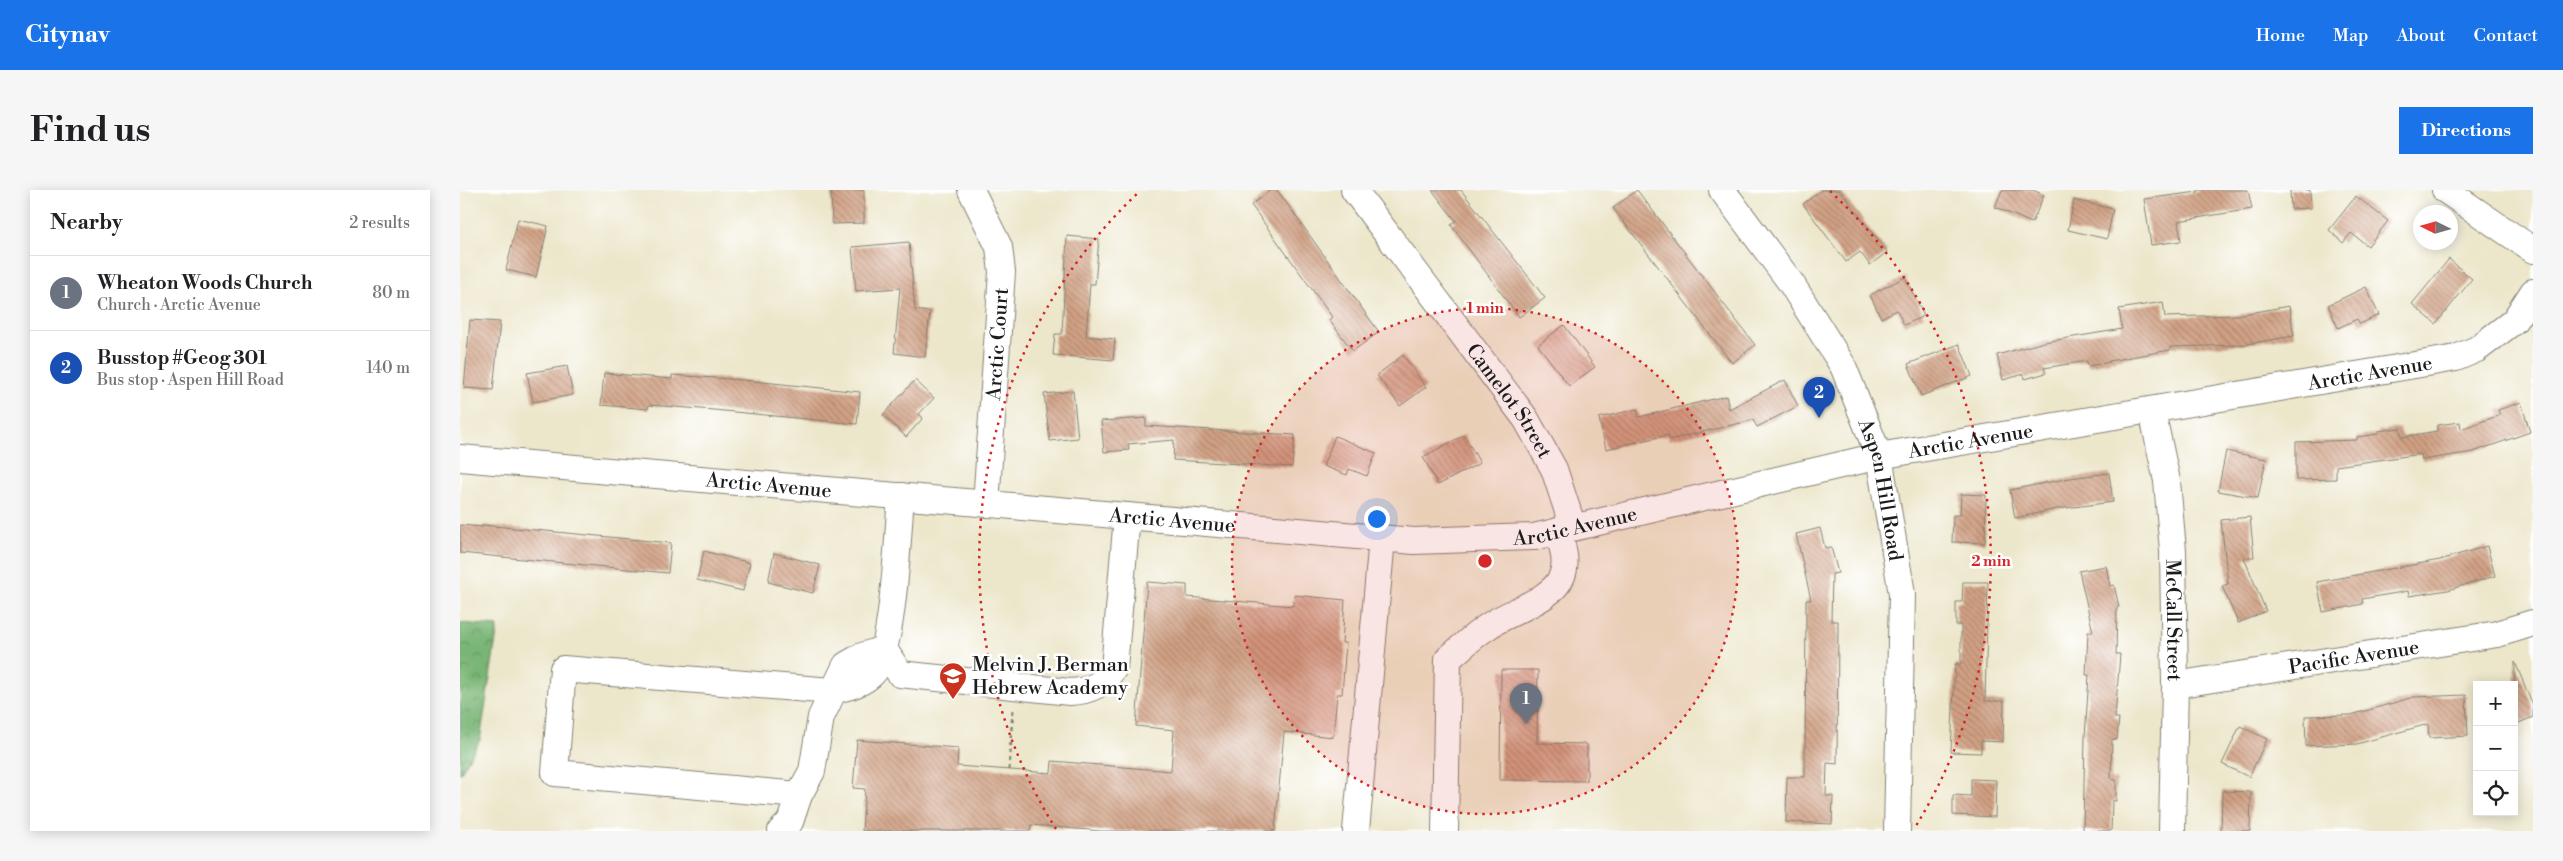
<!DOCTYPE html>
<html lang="en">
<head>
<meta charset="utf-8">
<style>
  :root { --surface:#fff; --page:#f6f6f6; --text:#202124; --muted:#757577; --line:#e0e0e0; --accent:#1a73e8 }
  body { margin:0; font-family:"Libre Bodoni",serif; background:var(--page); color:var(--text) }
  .controls { position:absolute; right:15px; bottom:15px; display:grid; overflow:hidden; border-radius:0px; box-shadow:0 2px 12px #0003 }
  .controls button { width:45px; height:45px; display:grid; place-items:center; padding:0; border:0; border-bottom:1px solid var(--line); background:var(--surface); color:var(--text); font:25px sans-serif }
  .compass { position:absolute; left:1953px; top:15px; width:45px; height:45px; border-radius:50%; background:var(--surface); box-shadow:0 2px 12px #0003; rotate:275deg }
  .you { position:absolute; left:916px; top:328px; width:18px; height:18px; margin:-12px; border:4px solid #fff; border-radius:50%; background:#1a73e8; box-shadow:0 0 0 8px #1a73e833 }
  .badge { display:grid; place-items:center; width:32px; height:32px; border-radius:50%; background:var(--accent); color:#fff; font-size:16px; font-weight:700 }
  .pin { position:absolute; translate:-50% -41px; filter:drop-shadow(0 1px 2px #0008) }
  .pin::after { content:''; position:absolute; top:26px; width:18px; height:15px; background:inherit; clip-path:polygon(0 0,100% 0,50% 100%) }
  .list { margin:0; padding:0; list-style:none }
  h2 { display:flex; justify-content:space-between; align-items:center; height:65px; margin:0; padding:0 20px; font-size:21px }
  h2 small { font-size:16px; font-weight:400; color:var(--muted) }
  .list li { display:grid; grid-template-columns:32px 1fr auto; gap:15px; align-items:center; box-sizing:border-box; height:75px; padding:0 20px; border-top:1px solid var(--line) }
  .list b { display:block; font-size:19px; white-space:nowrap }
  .list p { margin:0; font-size:16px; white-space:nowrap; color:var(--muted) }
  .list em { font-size:16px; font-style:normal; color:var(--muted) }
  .icon { flex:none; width:28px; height:28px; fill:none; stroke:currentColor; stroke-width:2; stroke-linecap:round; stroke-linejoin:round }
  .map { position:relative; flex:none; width:2073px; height:641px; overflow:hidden; border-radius:0px }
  header { display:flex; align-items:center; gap:30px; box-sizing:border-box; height:70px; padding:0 25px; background:var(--accent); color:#fff }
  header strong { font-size:24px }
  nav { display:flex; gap:28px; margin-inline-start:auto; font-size:18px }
  .intro { display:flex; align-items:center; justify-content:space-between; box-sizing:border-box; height:120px; padding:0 30px }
  h1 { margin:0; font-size:35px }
  .button { padding:12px 22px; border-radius:0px; background:var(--accent); color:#fff; font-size:18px; font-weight:700 }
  main { display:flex; gap:30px; padding:0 30px }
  aside { flex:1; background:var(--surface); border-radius:0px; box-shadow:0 2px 12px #0003 }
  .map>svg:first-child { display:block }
</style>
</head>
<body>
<header>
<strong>Citynav</strong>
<nav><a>Home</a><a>Map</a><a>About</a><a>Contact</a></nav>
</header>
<div class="intro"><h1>Find us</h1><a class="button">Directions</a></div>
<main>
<aside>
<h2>Nearby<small>2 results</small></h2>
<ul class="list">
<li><span class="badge" style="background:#6b7280">1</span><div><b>Wheaton Woods Church</b><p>Church · Arctic Avenue</p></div><em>80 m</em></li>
<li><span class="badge" style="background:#1a4fb4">2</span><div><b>Busstop #Geog 301</b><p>Bus stop · Aspen Hill Road</p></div><em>140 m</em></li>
</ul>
</aside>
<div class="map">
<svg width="2073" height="641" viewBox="0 0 2073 641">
  <defs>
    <pattern id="forest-crowns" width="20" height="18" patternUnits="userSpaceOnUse" patternTransform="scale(1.25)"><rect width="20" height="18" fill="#79b574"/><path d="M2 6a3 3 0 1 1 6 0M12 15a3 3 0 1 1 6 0" fill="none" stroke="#62925e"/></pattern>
    <pattern id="building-back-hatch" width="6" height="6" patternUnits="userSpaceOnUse" patternTransform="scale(1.25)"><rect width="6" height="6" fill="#d1a184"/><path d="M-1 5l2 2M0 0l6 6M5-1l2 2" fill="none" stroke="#a9826b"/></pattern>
  </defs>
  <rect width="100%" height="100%" fill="#fff"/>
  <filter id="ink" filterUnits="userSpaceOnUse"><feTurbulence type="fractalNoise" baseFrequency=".02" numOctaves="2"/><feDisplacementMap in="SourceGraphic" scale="10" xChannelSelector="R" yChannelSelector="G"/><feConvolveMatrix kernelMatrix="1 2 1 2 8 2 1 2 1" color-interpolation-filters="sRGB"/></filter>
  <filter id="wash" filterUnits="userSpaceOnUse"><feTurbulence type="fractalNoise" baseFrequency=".0096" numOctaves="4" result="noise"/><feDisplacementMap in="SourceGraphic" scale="20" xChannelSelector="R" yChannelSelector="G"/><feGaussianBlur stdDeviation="1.12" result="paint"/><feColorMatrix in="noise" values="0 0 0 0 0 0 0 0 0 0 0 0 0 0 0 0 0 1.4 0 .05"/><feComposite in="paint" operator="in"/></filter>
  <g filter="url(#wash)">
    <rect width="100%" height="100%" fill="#ece6ca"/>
    <polygon fill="url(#forest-crowns)" stroke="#4a6848" points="0,433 38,436 20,550 0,584"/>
    <g id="blocks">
      <g fill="url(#building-back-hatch)">
        <polygon points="371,0 404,0 404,33 372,34"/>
        <polygon points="811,0 817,0 919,142 893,161 869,130 872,127 791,15"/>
        <polygon points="972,0 1001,0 1085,108 1059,127 991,35 996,31"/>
        <polygon points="1177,0 1295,155 1272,173 1153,18"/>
        <polygon points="1361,0 1380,0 1427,62 1410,75 1400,62 1386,72 1343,14"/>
        <polygon points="1542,0 1573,0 1584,5 1572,33 1535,17"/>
        <polygon points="1738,0 1788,0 1792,19 1718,31 1721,51 1691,55 1684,9 1738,2"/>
        <polygon points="1830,0 1850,0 1851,18 1831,19"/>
        <polygon points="1896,6 1928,31 1908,56 1891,43 1883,53 1869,40"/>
        <polygon points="1614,10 1653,19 1647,49 1608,40"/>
        <polygon points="58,29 88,36 76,87 46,80"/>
        <polygon points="607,46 639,49 635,94 630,94 626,146 655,149 653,170 593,165 595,144 602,144"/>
        <polygon points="449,52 455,120 470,122 465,167 434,163 440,98 396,101 392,57"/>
        <polygon points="1989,69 2012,89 1976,134 1952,114"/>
        <polygon points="1445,87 1464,126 1444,135 1437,120 1421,128 1410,105"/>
        <polygon points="1906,97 1919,125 1900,134 1897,129 1878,138 1868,115"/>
        <polygon points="1703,112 1705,127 1777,125 1829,116 1834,146 1781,155 1710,157 1710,160 1649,171 1650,172 1628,176 1627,171 1584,178 1586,183 1565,189 1564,184 1543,190 1537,165 1584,152 1662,139 1659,119"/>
        <polygon points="10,130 40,132 33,200 4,198"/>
        <polygon points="1104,135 1135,177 1109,196 1078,155"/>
        <polygon points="1499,154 1512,186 1461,206 1448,174"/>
        <polygon points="943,165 966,197 940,216 917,185"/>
        <polygon points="107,176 113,205 73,212 67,183"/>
        <polygon points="144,183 212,189 212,185 283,190 400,202 397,234 254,220 189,215 188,219 141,215"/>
        <polygon points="455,190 474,208 459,224 463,228 446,247 423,225"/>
        <polygon points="1325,190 1338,216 1297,237 1293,230 1209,250 1208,245 1146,259 1139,228 1177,219 1179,227 1266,206 1269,219"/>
        <polygon points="613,201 618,248 590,251 584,204"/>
        <polygon points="2061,212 2070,242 2013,262 1962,270 1961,264 1876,276 1876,289 1836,290 1836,252 1897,250 1897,247 1918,244 1918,241 1940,238 1942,247 1977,241 1977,235 2000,232 2001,239 2040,225 2038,220"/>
        <polygon points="686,228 686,236 835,245 832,277 713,270 714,250 668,254 669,260 644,262 641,231"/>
        <polygon points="1004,245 1020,273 978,295 963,267"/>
        <polygon points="875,246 916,263 907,286 889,279 887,285 863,276"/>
        <polygon points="1766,261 1806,269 1798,308 1758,301"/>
        <polygon points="1649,283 1653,312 1597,319 1555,328 1550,300 1610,288"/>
        <polygon points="1501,304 1526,305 1525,353 1492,352 1493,325 1500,325"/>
        <polygon points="1790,327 1794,367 1784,368 1806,421 1778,433 1762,396 1768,394 1761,330"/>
        <polygon points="0,335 23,337 23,335 211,353 208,383 0,363"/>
        <polygon points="1360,338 1365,358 1371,357 1378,383 1372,384 1371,431 1378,431 1377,574 1367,573 1366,606 1373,606 1372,634 1326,632 1327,587 1345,587 1346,410 1351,410 1336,344"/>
        <polygon points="2027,356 2035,386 1988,400 1949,406 1948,401 1902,409 1903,414 1863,422 1857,392 1980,370"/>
        <polygon points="244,361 290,373 283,401 237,390"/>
        <polygon points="314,363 360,375 353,403 308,392"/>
        <polygon points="1646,376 1650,396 1654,395 1659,417 1657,417 1656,464 1660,464 1655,528 1659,528 1657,550 1652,549 1651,589 1656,590 1656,611 1652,611 1651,641 1623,641 1625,547 1629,485 1626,485 1628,442 1633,442 1619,381"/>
        <polygon points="687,392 727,395 727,407 833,416 834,405 885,410 882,453 886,453 882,504 877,504 873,547 824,542 815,641 641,641 571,635 570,641 402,641 405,599 393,598 397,550 498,558 497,576 591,583 592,571 711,581 714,540 676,536"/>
        <polygon points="1503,392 1528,392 1525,511 1544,511 1543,552 1521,551 1521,563 1491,562 1495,474 1501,474 1501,435 1496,435 1496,412 1502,412"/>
        <polygon points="2055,472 2073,516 2073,527 2054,535"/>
        <polygon points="1041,480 1078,480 1077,553 1127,554 1127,591 1040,590"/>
        <polygon points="2006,505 2008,546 1969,548 1968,534 1897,554 1846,556 1845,526 1891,525 1954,507"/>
        <polygon points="1780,536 1807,549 1789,587 1762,574"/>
        <polygon points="1511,589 1536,590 1535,627 1493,625 1493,605 1511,606"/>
        <polygon points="1762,601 1791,602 1790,641 1761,641"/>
      </g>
    </g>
  </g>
  <g filter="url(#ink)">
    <use href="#blocks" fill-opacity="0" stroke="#848173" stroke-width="1"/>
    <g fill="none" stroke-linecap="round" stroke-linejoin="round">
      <g stroke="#848173" stroke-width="28">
        <g id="minor">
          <polyline points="511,0 539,57 542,82 526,314"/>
          <path id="s1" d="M894 0 1066 229 1094 279 1113 337"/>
          <path id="s2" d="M1262 0 1331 93 1383 176 1419 266 1442 404 1437 641"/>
          <polyline points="1985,0 2073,60"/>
          <path id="s3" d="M1692 221 1707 291 1713 361 1715 495 1712 641"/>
          <path id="s4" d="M0 268 954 351 1074 347 1419 266 1996 168 2017 159 2054 131 2073 102"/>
          <path d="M424 459 440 484 610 502C631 501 642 495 654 478L667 326"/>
          <path id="s5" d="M1715 495 2037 444 2073 433"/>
          <path d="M339 605 95 583 103 479 372 501C387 497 401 495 413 483 434 464 438 339 441 306"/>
          <polyline points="321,641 330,632 339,605 352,581 361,527 386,475 402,466 424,459"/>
          <polyline points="896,641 922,348"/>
          <path d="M985 641 988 469C1001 458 1013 446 1027 437 1047 422 1092 411 1102 386 1108 371 1102 356 1098 341"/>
        </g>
      </g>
      <polyline stroke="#848173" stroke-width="3" stroke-dasharray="4 4" stroke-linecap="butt" points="549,580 553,519"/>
      <use href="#minor" stroke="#fff" stroke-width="26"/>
    </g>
  </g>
  <circle cx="1025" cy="371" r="253" fill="#d62828" fill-opacity=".12"/>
  <g fill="none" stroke="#d62828" stroke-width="2.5" stroke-dasharray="2.5 5">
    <circle cx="1025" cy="371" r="253"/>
    <path d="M596 639A506 506 0 0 1 680 1M1370 1A506 506 0 0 1 1454 639"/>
  </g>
  <defs>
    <g id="school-pin" transform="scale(1.4375)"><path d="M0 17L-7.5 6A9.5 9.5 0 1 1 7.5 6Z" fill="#c8321e" stroke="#fff"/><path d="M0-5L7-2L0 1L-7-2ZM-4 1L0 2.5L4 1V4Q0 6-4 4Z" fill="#fff"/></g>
  </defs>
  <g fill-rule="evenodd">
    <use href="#school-pin" x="493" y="486"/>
  </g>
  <g text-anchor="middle" stroke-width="5" stroke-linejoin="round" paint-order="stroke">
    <g font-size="20" fill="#1c1c1c" stroke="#fff">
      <text transform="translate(537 154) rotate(-86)" y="7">Arctic Court</text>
      <text dy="7" stroke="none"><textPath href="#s4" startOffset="1930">Arctic Avenue</textPath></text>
      <text dy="7" stroke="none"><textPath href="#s1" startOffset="262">Camelot Street</textPath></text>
      <text dy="7" stroke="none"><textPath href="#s4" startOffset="1525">Arctic Avenue</textPath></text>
      <text dy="7" stroke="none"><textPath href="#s4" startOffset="310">Arctic Avenue</textPath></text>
      <text dy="7" stroke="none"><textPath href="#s2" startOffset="344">Aspen Hill Road</textPath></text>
      <text dy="7" stroke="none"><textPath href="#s4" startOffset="715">Arctic Avenue</textPath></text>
      <text dy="7" stroke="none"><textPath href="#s4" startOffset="1120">Arctic Avenue</textPath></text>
      <text dy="7" stroke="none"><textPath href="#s3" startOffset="211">McCall Street</textPath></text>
      <text dy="7" stroke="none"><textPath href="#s5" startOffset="181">Pacific Avenue</textPath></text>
    </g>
    <g font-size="20" fill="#1c1c1c" stroke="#fff" text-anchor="start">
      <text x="512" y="481">Melvin J. Berman<tspan x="512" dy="23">Hebrew Academy</tspan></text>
    </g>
  </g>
  <circle cx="1025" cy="371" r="8" fill="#d62828" stroke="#fff" stroke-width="2.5"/>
  <g font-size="15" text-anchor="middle" font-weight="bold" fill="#d62828" stroke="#fff" stroke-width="5" stroke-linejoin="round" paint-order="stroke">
    <text x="1025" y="123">1 min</text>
    <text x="1531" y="376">2 min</text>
  </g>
</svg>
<div class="controls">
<button>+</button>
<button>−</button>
<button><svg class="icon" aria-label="locate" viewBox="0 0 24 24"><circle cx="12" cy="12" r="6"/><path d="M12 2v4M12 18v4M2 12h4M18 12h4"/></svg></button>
</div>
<svg class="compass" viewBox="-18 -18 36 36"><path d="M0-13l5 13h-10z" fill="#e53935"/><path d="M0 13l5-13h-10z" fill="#757577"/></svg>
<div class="you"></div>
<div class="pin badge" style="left:1066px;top:534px;background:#6b7280">1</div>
<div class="pin badge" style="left:1359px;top:228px;background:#1a4fb4">2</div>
</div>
</main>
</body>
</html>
